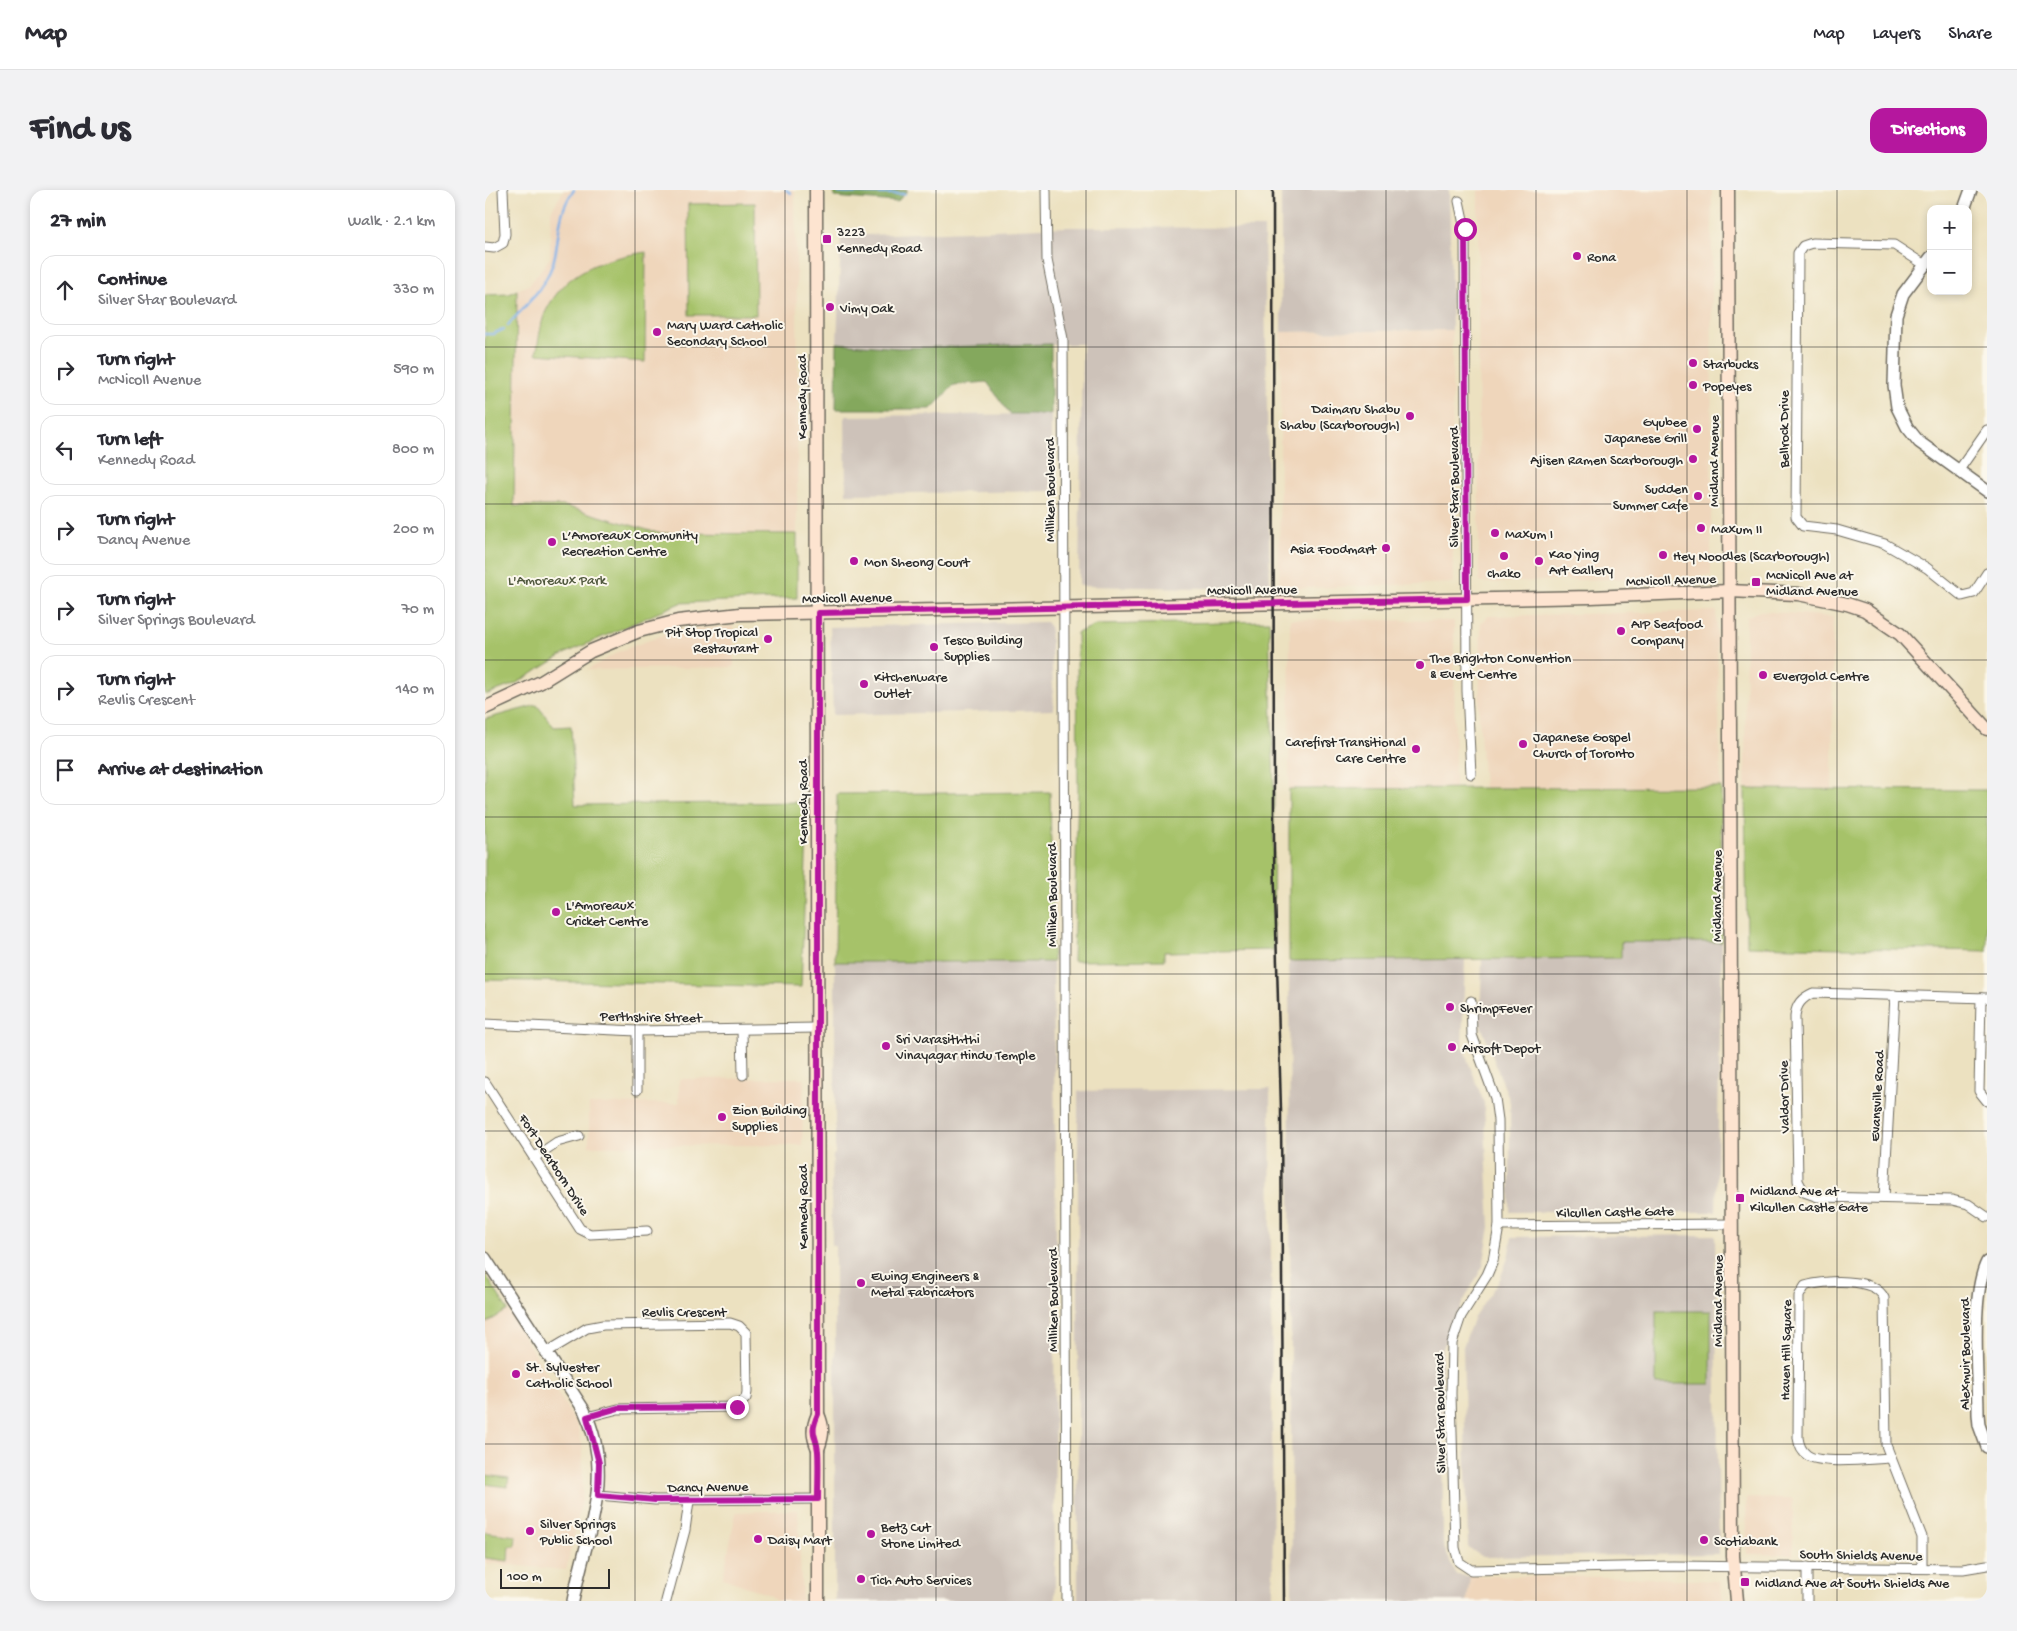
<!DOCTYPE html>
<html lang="en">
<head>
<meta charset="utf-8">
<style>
  :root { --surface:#fff; --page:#f2f2f3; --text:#2b2b33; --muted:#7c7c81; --line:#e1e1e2; --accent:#b5179e }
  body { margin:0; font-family:"Gochi Hand",sans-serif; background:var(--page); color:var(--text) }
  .controls { position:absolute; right:15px; top:15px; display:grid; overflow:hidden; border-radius:10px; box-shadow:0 2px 8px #0003 }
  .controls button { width:45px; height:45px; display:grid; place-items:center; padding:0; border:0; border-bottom:1px solid var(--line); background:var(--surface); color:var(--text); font:25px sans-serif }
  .scale { position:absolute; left:15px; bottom:12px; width:110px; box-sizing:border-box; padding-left:5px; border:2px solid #2b2b2b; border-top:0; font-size:14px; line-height:18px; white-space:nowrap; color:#2b2b2b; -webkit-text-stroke:4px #fbf7ec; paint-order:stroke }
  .stop { position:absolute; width:15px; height:15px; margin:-11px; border:4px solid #b5179e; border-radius:50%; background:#fff }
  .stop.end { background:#b5179e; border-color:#fff; box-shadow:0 1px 5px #0008 }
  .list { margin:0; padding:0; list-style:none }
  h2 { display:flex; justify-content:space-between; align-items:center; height:65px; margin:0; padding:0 20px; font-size:21px }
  h2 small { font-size:16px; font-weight:400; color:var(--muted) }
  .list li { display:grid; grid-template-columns:32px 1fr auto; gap:15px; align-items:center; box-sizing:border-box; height:70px; margin:0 10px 10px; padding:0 10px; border:1px solid var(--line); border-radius:15px }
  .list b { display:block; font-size:19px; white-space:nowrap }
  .list p { margin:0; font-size:16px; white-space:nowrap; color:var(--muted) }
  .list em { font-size:16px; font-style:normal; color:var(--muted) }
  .icon { flex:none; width:28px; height:28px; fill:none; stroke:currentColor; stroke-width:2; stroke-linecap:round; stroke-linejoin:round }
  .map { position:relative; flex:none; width:1502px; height:1411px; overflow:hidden; border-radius:15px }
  header { display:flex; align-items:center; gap:30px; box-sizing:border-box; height:70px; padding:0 25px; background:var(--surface); border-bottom:1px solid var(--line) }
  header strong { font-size:24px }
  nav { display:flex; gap:28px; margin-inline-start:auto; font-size:18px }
  .intro { display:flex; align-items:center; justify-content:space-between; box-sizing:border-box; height:120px; padding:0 30px }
  h1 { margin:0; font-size:35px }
  .button { padding:12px 22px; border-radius:15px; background:var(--accent); color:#fff; font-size:18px; font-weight:700 }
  main { display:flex; gap:30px; padding:0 30px }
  aside { flex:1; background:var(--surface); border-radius:15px; box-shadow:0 2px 8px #0003 }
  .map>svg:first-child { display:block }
</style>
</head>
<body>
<header>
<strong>Map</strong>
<nav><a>Map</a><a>Layers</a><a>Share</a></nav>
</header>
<div class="intro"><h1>Find us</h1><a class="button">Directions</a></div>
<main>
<aside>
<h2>27 min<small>Walk · 2.1 km</small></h2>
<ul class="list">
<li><svg class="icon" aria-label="ahead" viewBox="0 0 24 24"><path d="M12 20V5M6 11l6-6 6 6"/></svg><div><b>Continue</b><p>Silver Star Boulevard</p></div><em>330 m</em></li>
<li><svg class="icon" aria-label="right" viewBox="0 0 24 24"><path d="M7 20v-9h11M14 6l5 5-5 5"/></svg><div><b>Turn right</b><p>McNicoll Avenue</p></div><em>590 m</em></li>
<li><svg class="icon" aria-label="left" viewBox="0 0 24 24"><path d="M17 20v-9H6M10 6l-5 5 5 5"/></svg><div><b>Turn left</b><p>Kennedy Road</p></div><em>800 m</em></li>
<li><svg class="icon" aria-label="right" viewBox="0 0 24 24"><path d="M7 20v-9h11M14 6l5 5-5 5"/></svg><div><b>Turn right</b><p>Dancy Avenue</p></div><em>200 m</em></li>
<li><svg class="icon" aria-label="right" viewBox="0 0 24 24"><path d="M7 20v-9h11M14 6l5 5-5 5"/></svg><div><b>Turn right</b><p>Silver Springs Boulevard</p></div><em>70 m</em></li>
<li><svg class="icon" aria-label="right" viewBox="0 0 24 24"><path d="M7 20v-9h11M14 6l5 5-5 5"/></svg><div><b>Turn right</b><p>Revlis Crescent</p></div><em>140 m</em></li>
<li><svg class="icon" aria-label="arrive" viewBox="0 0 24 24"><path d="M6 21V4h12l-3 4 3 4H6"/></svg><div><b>Arrive at destination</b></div></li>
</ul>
</aside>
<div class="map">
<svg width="1502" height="1411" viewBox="0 0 1502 1411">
  <rect width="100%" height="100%" fill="#fbf7ec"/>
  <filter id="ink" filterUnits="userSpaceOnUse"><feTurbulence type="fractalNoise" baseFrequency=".02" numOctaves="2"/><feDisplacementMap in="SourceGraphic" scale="10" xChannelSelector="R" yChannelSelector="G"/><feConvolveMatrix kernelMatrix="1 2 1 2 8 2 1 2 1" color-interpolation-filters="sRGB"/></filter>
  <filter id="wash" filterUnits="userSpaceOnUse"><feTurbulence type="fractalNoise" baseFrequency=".0096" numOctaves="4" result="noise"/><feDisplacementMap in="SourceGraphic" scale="20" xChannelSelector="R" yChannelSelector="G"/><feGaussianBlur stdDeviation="1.12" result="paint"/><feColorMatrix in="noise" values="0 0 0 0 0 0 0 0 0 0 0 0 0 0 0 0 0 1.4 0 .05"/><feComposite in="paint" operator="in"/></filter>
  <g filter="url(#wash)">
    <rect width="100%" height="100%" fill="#ece1c0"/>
    <g fill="#efd6bb">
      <polygon points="79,0 310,0 313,186 312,344 173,343 80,316 29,316 32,100 45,94 65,68 66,21"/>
      <polygon points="993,0 1227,0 1226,386 996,393 994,389"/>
      <polygon points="967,140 968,393 794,399 796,142"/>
      <polygon points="1231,421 1236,597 999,598 994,528 996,433 1004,426"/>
      <polygon points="1275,421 1348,427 1347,599 1260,599 1261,427"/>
      <polygon points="805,429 969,431 970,598 804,599"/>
      <polygon points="248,436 249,477 102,480 135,461 192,440"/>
      <polygon points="319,888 317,955 104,956 104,914 194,913 194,889"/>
      <polygon points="23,1120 92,1235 98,1258 97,1310 81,1380 0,1373 0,1134"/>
      <polygon points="1261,1308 1308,1309 1308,1365 1262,1364"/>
      <polygon points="313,1320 317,1411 292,1411 285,1405 238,1388 251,1322"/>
      <polygon points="985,1386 1140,1387 1235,1391 1238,1411 982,1411"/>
    </g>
    <g fill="#cdc2b9">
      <polygon points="796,0 964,0 967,140 796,142"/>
      <polygon points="583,37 779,38 785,399 594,396 597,154 413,158 352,153 356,46"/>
      <polygon points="566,224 566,301 361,304 360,226"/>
      <polygon points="561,432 565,437 569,520 348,525 345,437"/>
      <polygon points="1136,752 1237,752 1231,1022 1025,1022 1025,912 995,833 997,770 1136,768"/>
      <polygon points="980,770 977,855 999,913 1005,1037 998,1076 978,1112 957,1160 958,1355 971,1385 985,1386 982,1411 807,1411 804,771"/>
      <polygon points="350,772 568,772 571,1053 569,1054 570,1411 350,1411 350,1056 347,1056 346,995 348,965 350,964"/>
      <polygon points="785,899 788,1411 593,1411 593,901"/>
      <polygon points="1230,1045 1234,1364 997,1367 983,1357 978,1157 988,1129 1015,1089 1023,1068 1027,1047"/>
    </g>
    <g fill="#a6c269" stroke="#68764a">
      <polygon points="270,13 271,125 204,125 203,14"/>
      <path d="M161 62 160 172 51 164C54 151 55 135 60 123 81 79 117 69 161 62Z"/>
      <polygon points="32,100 29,316 80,316 173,343 312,344 312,408 195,413 81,463 30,494 0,505 0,105 24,104"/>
      <polygon points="784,431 789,601 788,760 679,762 679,770 588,771 593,602 592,443 611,435"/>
      <polygon points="52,515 69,537 86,536 90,615 320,612 322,644 316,797 0,790 0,529"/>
      <polygon points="1236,597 1237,752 1136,752 1136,768 804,771 804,599"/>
      <polygon points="1260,599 1502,600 1502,761 1262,756"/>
      <polygon points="565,602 568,772 350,772 352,604"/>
      <polygon points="0,1084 23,1120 0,1134"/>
      <rect x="1171" y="1121" width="55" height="73"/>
      <polygon points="0,1285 24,1288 22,1297 0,1294"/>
      <polygon points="0,1342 31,1346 30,1356 24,1356 23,1371 0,1368"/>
    </g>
    <g fill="#84a85d" stroke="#586a44">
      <polygon points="349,0 423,0 412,12 349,7"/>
      <polygon points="352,153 413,158 566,154 566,224 525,224 502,192 469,195 446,219 351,219"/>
    </g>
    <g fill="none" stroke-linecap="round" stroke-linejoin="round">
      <g stroke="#7baee8" stroke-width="2.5">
        <polyline points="301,0 306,3"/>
        <polyline points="354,3 420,4"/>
        <path d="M23 135C41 115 65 93 70 65 75 41 73 21 89 0"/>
        <polyline points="0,144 8,144 19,139"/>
      </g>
    </g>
  </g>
  <g filter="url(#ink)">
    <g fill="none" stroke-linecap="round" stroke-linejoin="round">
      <g stroke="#6f6b5f" stroke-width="11">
        <g id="minor">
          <polyline points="561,0 562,70 578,149 582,1411"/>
          <polyline points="974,11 980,39 982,501 986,584"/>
          <polyline points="0,57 9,58 18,53 20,44 18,0"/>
          <polyline points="1440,75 1409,55 1327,53 1318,56 1313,63 1311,327 1318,336 1352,340 1400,354 1442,378 1477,406 1489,403 1502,383"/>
          <polyline points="1474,280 1502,240"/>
          <polyline points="1496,808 1494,901 1502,911"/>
          <path d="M1502 808 1328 803C1317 808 1311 814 1310 827L1313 991 1319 1002 1333 1007 1467 1010 1483 1014 1502 1027"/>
          <polyline points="986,811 987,845 1010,908 1013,930 1014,1036 1008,1071 1002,1085 976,1126 967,1153 966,1204 970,1358 974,1372 986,1380 1188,1376 1478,1379 1502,1375"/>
          <polyline points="0,834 152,841 332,838"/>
          <polyline points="257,840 258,885"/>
          <polyline points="152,841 152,900"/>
          <polyline points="0,892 95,1039 105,1044 162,1041"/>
          <polyline points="50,967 72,952 94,946"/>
          <polyline points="1399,1008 1410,805"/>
          <polyline points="1014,1036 1247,1034"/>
          <polyline points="62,1162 102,1138 118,1135 245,1133 254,1136 261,1143 262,1202 261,1208 252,1217 133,1219 102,1227"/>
          <path d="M1405 1268C1387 1269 1335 1275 1322 1265 1316 1261 1314 1255 1313 1248L1314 1106 1320 1096C1339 1090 1390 1087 1399 1108L1401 1255 1437 1347V1378"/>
          <polyline points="113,1305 170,1310 333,1309"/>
          <polyline points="1322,1377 1322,1411"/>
          <polyline points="181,1411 200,1340 204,1311"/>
        </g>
      </g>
      <g stroke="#6f6b5f" stroke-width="14">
        <g id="tertiary">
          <polyline points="1479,19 1486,0"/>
          <polyline points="1446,67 1418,104 1411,125 1409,195 1412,217 1422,237 1434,252 1502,301"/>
          <path d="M0 1068 99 1220C131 1287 101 1343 88 1411"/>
          <path d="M1502 1072C1485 1106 1493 1185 1493 1224L1494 1235 1502 1257"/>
        </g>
      </g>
      <g stroke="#6f6b5f" stroke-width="15">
        <g id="secondary">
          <path d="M331 0 333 1224C339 1238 338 1245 333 1259"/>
          <polyline points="1243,0 1248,1366 1252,1411"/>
          <polyline points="0,518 56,492 106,461 154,441 193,431 255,424 1106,407 1244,401 1313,404 1362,414 1380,420 1415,444 1502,539"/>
          <path d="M333 1224C327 1238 327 1245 333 1259V1411"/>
        </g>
      </g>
      <use href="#minor" stroke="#fff" stroke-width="9"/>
      <use href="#tertiary" stroke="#fff" stroke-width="11"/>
      <use href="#secondary" stroke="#fde4d0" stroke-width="12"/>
      <polyline stroke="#2b2b2b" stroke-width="2.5" points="788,0 789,665 796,920 799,1411"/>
    </g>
  </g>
  <g fill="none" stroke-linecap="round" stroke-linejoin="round" filter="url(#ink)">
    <path stroke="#b5179e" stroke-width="6" d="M252 1217 133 1218 102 1227 114 1273 113 1305 170 1310 333 1309C333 1293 334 1277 333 1261 331 1243 324 1245 333 1224V423L982 409 980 39"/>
  </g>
  <path fill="none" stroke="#2b2b2b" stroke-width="1" stroke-opacity="0.55" d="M150 0V1411M300 0V1411M451 0V1411M601 0V1411M751 0V1411M901 0V1411M1051 0V1411M1202 0V1411M1352 0V1411M0 157H1502M0 314H1502M0 470H1502M0 627H1502M0 784H1502M0 941H1502M0 1097H1502M0 1254H1502"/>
  <g fill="#b5179e" stroke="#fbf7ec" stroke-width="2">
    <rect x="337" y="44" width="10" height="10" rx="2.5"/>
    <circle cx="1092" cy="66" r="5"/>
    <circle cx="345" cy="117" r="5"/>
    <circle cx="172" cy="142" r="5"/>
    <circle cx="1208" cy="173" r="5"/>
    <circle cx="1208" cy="195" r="5"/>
    <circle cx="925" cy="226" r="5"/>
    <circle cx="1212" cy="239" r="5"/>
    <circle cx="1208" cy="269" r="5"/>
    <circle cx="1213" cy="306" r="5"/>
    <circle cx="1216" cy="338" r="5"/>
    <circle cx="1010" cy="343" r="5"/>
    <circle cx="67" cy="352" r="5"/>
    <circle cx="901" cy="358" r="5"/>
    <circle cx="1178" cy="365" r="5"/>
    <circle cx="1019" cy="366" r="5"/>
    <circle cx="369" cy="371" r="5"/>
    <circle cx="1054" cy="371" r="5"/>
    <rect x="1266" y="387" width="10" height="10" rx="2.5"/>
    <circle cx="1136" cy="441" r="5"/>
    <circle cx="283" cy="449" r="5"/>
    <circle cx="449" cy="457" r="5"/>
    <circle cx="935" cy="475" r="5"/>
    <circle cx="1278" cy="485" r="5"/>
    <circle cx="379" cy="494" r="5"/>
    <circle cx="1038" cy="554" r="5"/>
    <circle cx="931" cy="559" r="5"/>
    <circle cx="71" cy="722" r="5"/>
    <circle cx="965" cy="817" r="5"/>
    <circle cx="401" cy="856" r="5"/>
    <circle cx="967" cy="857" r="5"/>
    <circle cx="237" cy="927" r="5"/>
    <rect x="1250" y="1003" width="10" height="10" rx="2.5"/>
    <circle cx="376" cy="1093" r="5"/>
    <circle cx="31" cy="1184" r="5"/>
    <circle cx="45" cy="1341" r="5"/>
    <circle cx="386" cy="1344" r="5"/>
    <circle cx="273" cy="1349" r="5"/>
    <circle cx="1219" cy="1350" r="5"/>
    <circle cx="376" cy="1389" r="5"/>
    <rect x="1255" y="1387" width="10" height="10" rx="2.5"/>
  </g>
  <g text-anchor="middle" stroke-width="4" stroke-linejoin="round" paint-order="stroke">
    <g font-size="14" fill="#2b2b2b" stroke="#fbf7ec" text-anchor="start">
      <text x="352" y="46">3223<tspan x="352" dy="16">Kennedy Road</tspan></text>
      <text x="1102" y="71">Rona</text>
      <text x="355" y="122">Vimy Oak</text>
      <text x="182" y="139">Mary Ward Catholic<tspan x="182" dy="16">Secondary School</tspan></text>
      <text x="1218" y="178">Starbucks</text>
      <text x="1218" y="200">Popeyes</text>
      <text x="915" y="223" text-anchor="end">Daimaru Shabu<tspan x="915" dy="16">Shabu (Scarborough)</tspan></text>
      <text x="1202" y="236" text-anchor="end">Gyubee<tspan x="1202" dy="16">Japanese Grill</tspan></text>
      <text x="1198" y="274" text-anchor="end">Ajisen Ramen Scarborough</text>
      <text x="1203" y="303" text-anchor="end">Sudden<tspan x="1203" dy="16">Summer Cafe</tspan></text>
      <text x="1226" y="343">Maxum II</text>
      <text x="1020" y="348">Maxum I</text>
      <text x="77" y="349">L’Amoreaux Community<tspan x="77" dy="16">Recreation Centre</tspan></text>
      <text x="891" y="363" text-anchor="end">Asia Foodmart</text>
      <text x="1064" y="368">Kao Ying<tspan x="1064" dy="16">Art Gallery</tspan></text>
      <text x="1188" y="370">Hey Noodles (Scarborough)</text>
      <text x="379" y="376">Mon Sheong Court</text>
      <text x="1019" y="387" text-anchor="middle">chako</text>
      <text x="1281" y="389">McNicoll Ave at<tspan x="1281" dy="16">Midland Avenue</tspan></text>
      <text x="1146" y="438">AIP Seafood<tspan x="1146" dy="16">Company</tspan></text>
      <text x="273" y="446" text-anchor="end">Pit Stop Tropical<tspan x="273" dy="16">Restaurant</tspan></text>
      <text x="459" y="454">Tesco Building<tspan x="459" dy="16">Supplies</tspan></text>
      <text x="945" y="472">The Brighton Convention<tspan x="945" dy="16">&amp; Event Centre</tspan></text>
      <text x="1288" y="490">Evergold Centre</text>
      <text x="389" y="491">Kitchenware<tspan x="389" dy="16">Outlet</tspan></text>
      <text x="1048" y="551">Japanese Gospel<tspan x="1048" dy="16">Church of Toronto</tspan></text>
      <text x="921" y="556" text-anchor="end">Carefirst Transitional<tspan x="921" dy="16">Care Centre</tspan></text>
      <text x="81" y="719">L'Amoreaux<tspan x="81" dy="16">Cricket Centre</tspan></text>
      <text x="975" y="822">ShrimpFever</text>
      <text x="411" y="853">Sri Varasiththi<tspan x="411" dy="16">Vinayagar Hindu Temple</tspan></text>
      <text x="977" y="862">Airsoft Depot</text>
      <text x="247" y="924">Zion Building<tspan x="247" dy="16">Supplies</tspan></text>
      <text x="1265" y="1005">Midland Ave at<tspan x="1265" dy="16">Kilcullen Castle Gate</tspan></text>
      <text x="386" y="1090">Ewing Engineers &amp;<tspan x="386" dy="16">Metal Fabricators</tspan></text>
      <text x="41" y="1181">St. Sylvester<tspan x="41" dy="16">Catholic School</tspan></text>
      <text x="55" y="1338">Silver Springs<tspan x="55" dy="16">Public School</tspan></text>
      <text x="396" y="1341">Betz Cut<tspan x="396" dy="16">Stone Limited</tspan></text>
      <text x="283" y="1354">Daisy Mart</text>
      <text x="1229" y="1355">Scotiabank</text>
      <text x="386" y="1394">Tich Auto Services</text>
      <text x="1270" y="1397">Midland Ave at South Shields Ave</text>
    </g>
    <g font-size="14" fill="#2b2b2b" stroke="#fbf7ec">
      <text transform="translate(316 207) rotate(-90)" y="5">Kennedy Road</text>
      <text transform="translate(1298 239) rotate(-90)" y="5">Bellrock Drive</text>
      <text transform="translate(1228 271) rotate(-90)" y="5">Midland Avenue</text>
      <text transform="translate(968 297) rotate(-90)" y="5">Silver Star Boulevard</text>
      <text transform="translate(564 300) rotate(-90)" y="5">Milliken Boulevard</text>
      <text transform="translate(1186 389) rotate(-2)" y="5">McNicoll Avenue</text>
      <text transform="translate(767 399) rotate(-1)" y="5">McNicoll Avenue</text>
      <text transform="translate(362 407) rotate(-1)" y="5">McNicoll Avenue</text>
      <text transform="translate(317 612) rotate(-90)" y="5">Kennedy Road</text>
      <text transform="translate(566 705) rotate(-90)" y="5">Milliken Boulevard</text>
      <text transform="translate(1231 706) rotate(-90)" y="5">Midland Avenue</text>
      <text transform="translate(166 826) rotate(1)" y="5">Perthshire Street</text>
      <text transform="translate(1391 906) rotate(-87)" y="5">Evansville Road</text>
      <text transform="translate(1298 907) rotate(-91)" y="5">Valdor Drive</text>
      <text transform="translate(70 974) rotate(57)" y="5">Fort Dearborn Drive</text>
      <text transform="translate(317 1017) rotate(-90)" y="5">Kennedy Road</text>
      <text transform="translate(1130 1021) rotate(-1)" y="5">Kilcullen Castle Gate</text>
      <text transform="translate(567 1110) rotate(-90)" y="5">Milliken Boulevard</text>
      <text transform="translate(1232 1111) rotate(-90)" y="5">Midland Avenue</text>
      <text x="199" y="1126">Revlis Crescent</text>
      <text transform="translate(1300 1160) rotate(-89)" y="5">Haven Hill Square</text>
      <text transform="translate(1479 1164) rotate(-90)" y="5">Alexmuir Boulevard</text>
      <text transform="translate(954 1223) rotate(-91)" y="5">Silver Star Boulevard</text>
      <text transform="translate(223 1296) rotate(-1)" y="5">Dancy Avenue</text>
      <text transform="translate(1376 1364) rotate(1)" y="5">South Shields Avenue</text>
    </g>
    <g font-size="14" fill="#50583e" stroke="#fbf7ec">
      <text x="72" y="394">L'Amoreaux Park</text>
    </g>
  </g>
</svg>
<div class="controls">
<button>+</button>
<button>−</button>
</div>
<div class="scale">100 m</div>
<div class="stop" style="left:980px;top:39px"></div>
<div class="stop end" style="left:252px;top:1217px"></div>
</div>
</main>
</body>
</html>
